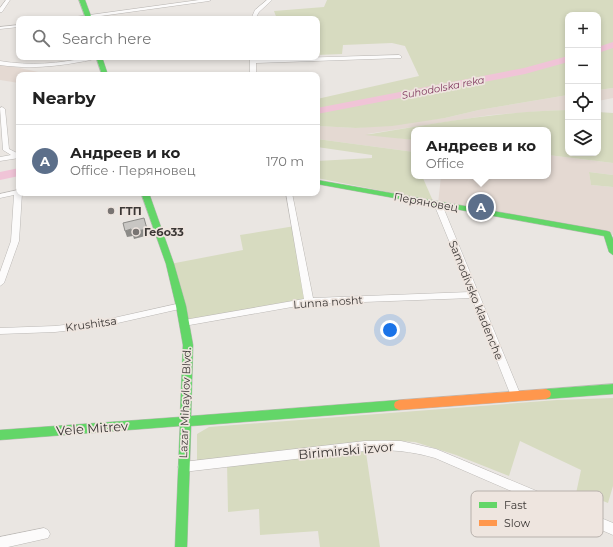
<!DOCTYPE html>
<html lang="en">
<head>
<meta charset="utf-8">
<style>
  :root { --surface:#fff; --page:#f2f2f2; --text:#222; --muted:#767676; --line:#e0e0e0; --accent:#ea580c }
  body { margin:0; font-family:Montserrat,sans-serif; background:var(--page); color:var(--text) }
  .controls { position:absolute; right:12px; top:12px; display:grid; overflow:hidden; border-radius:8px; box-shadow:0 2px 6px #0003 }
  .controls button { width:36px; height:36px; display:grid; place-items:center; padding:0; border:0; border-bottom:1px solid var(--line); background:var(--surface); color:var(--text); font:20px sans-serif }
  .you { position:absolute; left:390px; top:330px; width:14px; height:14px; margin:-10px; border:3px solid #fff; border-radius:50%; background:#1a73e8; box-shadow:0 0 0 6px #1a73e833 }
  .badge { display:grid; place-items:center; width:26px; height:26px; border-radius:50%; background:var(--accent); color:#fff; font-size:13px; font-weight:700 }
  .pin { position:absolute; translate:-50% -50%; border:2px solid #fff; box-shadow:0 1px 4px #0006 }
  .popup { position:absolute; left:411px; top:127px; width:140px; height:52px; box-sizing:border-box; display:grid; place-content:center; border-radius:8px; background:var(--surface); filter:drop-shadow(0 1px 3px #0005); font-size:13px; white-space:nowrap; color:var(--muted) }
  .popup b { font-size:15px; color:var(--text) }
  .popup::after { content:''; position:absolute; left:50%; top:100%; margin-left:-8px; border:8px solid transparent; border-top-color:var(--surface) }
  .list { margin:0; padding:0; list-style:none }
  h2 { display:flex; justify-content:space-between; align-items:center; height:52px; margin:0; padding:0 16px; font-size:17px }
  h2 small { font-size:13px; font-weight:400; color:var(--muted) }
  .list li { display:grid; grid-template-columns:26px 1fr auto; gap:12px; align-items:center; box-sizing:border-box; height:72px; padding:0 16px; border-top:1px solid var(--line) }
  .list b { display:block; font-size:15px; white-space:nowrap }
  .list p { margin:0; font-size:13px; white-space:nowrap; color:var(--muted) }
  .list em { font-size:13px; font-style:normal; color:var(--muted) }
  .icon { flex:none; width:22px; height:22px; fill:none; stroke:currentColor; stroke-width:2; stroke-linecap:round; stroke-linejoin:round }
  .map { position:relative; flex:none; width:613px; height:547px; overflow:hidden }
  .search { position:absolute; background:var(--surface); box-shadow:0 2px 6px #0003; left:16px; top:16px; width:304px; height:44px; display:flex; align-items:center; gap:10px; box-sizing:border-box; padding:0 14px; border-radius:8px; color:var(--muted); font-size:15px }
  .panel { position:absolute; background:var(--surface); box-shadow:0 2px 6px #0003; left:16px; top:72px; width:304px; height:124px; border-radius:8px }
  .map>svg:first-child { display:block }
</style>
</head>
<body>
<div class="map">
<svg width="613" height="547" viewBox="0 0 613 547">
  <rect width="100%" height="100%" fill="#eae6e2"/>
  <g fill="#e4d9d2">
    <polygon points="0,64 29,70 52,75 19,75 19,83 0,80"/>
    <polygon points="613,88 613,98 598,101 598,90"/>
    <polygon points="568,95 568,110 543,111 491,115 367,134 414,140 414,152 317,139 317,126 356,128 445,118 479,110"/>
    <polygon points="548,155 613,163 613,175 589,172 591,185 613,187 613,235 438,204 441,176 548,176"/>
  </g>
  <g fill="#d7dbc0">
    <polygon points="327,0 613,0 613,88 598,90 598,15 568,15 568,95 479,110 445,118 392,126 356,128 317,126 317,99 419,76 405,46 392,43 343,45 342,54 317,55 317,19 277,19 274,11 324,7"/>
    <path d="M568 110V153H598V112L613 113V163L548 155V130H414V140L365 135C432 124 500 111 568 110Z"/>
    <polygon points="317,139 414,152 414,176 422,176 433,201 317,178 317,161 372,158 372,155 317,147"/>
    <polygon points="589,172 613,175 613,187 591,185"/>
    <polygon points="295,226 309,301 184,323 170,264 243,250 240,235"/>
    <polygon points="613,398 613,486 608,503 598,499 594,512 574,503 581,470 520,441 509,476 456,455 415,442 382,440 197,462 197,434 209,427 557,400"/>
    <polygon points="365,446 380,547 320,547 318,531 260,535 259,509 228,512 227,462"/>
  </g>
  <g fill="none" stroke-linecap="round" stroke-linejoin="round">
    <g fill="#f0c4d7" fill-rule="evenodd">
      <polygon points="613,42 613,48 598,53 598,47"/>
      <polygon points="568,56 568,62 525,74 317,114 317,108 524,68"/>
      <polygon points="19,168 19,176 0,180 0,172"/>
    </g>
    <g stroke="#bbb8b5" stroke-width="1">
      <g id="street">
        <polygon points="6,0 10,0 2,12 0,12 0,8"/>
        <polygon points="199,0 211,0 209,1 79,19 66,19 68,18"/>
        <polygon points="267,0 272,0 259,12 255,19 251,19 255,10"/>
        <polygon points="19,25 19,27 0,29 0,27"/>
        <polygon points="399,55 401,56 401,58 256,63 256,75 250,75 250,57 256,57 256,59"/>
        <path d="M88 57H98C93 60 86 61 80 62 53 67 27 69 0 65V61C30 66 59 64 88 57Z"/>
        <polygon points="2,107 5,109 9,149 19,154 19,158 0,161 0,157 11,155 3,150 0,108"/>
        <polygon points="18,190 19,193 22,193 19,241 4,283 0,286 0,272 11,241 14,195 0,198 0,194"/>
        <polygon points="286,193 292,193 313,298 470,292 434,204 435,202 441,202 521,396 519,399 516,400 513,399 511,396 472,298 309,304 184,326 181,325 180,323 181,321 184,320 304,299"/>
        <polygon points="181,303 184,304 185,306 184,308 100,327 55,332 0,334 0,328 55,326 100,321"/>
        <path d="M365 441H401L436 449 613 523V535L435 458C411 451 389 449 365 451L183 472 179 470 178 467 179 464 183 462Z"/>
        <polygon points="44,528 48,530 50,534 48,538 8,547 0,547 0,537"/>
      </g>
    </g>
    <g stroke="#bbb8b5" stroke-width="1">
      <g id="fast">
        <polygon points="79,0 85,0 92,19 86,19"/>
        <polygon points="96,57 102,57 108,75 102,75"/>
        <polygon points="317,180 607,231 610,232 613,239 613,255 609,252 604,236 317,184"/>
        <polygon points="141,193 149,193 174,264 186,306 193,345 191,416 399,400 403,402 404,405 403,408 399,410 191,426 187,547 175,547 180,426 0,440 0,430 180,417 183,345 176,306 166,264"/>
        <polygon points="613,384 613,394 546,399 542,397 541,394 542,391 546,389"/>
      </g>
    </g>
    <g stroke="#bbb8b5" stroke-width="1">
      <polygon id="slow" points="546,389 550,391 551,394 550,397 546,399 399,410 395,408 394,405 395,402 399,400"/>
    </g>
    <use href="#street" fill="#fcfbfb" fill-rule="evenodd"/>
    <use href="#fast" fill="#63d668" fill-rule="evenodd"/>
    <use href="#slow" fill="#ff974d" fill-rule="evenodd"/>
  </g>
  <g fill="#8c8b88">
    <polygon points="131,229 133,236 127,237 125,231"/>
    <polygon points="147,229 149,235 134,239 132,232"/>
  </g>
  <polygon fill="#c8c6c3" stroke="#8c8b88" points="144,218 147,229 132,232 131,229 125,231 123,223"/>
  <g fill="#787472" stroke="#eee5df" stroke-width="1.5">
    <circle cx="111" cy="211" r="4"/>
    <circle cx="136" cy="232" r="4"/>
  </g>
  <g text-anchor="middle" stroke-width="3.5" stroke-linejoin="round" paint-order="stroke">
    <g font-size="10" font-style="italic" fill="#823a60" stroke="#eee5df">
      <text transform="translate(443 87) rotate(-11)" y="4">Suhodolska reka</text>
    </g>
    <g font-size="11" fill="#3b3735" stroke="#eee5df">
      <text transform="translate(426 202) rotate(10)" y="4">Перяновец</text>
      <text transform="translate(476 300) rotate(68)" y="4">Samodivsko kladenche</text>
      <text transform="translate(328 302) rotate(-4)" y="4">Lunna nosht</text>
      <text transform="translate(91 324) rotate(-8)" y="4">Krushitsa</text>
      <text transform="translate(185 403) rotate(-88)" y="4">Lazar Mihaylov Blvd.</text>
    </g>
    <g font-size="11" font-weight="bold" fill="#3b3735" stroke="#eee5df" text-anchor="start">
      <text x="119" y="215">ГТП</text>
      <text x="144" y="236">Гебо33</text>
    </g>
    <g font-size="13" fill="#3b3735" stroke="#eee5df">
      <text transform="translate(92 428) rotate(-4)" y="5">Vele Mitrev</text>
      <text transform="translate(346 450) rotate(-5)" y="5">Birimirski izvor</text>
    </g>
  </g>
  <rect x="471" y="491" width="132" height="46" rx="6" fill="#eee5df" stroke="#b8b1ac" stroke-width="1"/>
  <rect x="479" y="502" width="18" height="6" fill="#63d668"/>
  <rect x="479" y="520" width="18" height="6" fill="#ff974d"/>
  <g font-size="11" fill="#3b3735">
    <text x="504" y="509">Fast</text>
    <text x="504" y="527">Slow</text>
  </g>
</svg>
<div class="controls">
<button>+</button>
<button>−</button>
<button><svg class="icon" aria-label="locate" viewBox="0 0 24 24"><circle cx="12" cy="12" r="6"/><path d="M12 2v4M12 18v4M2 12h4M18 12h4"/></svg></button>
<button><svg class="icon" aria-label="layers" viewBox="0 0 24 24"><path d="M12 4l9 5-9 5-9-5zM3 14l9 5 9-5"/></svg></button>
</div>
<div class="you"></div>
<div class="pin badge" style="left:481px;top:207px;background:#5c6f8a">A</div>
<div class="popup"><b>Андреев и ко</b>Office</div>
<div class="search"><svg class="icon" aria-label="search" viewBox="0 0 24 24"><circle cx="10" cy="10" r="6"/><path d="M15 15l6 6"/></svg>Search here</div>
<section class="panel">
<h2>Nearby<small></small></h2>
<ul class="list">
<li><span class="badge" style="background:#5c6f8a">A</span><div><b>Андреев и ко</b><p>Office · Перяновец</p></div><em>170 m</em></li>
</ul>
</section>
</div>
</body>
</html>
